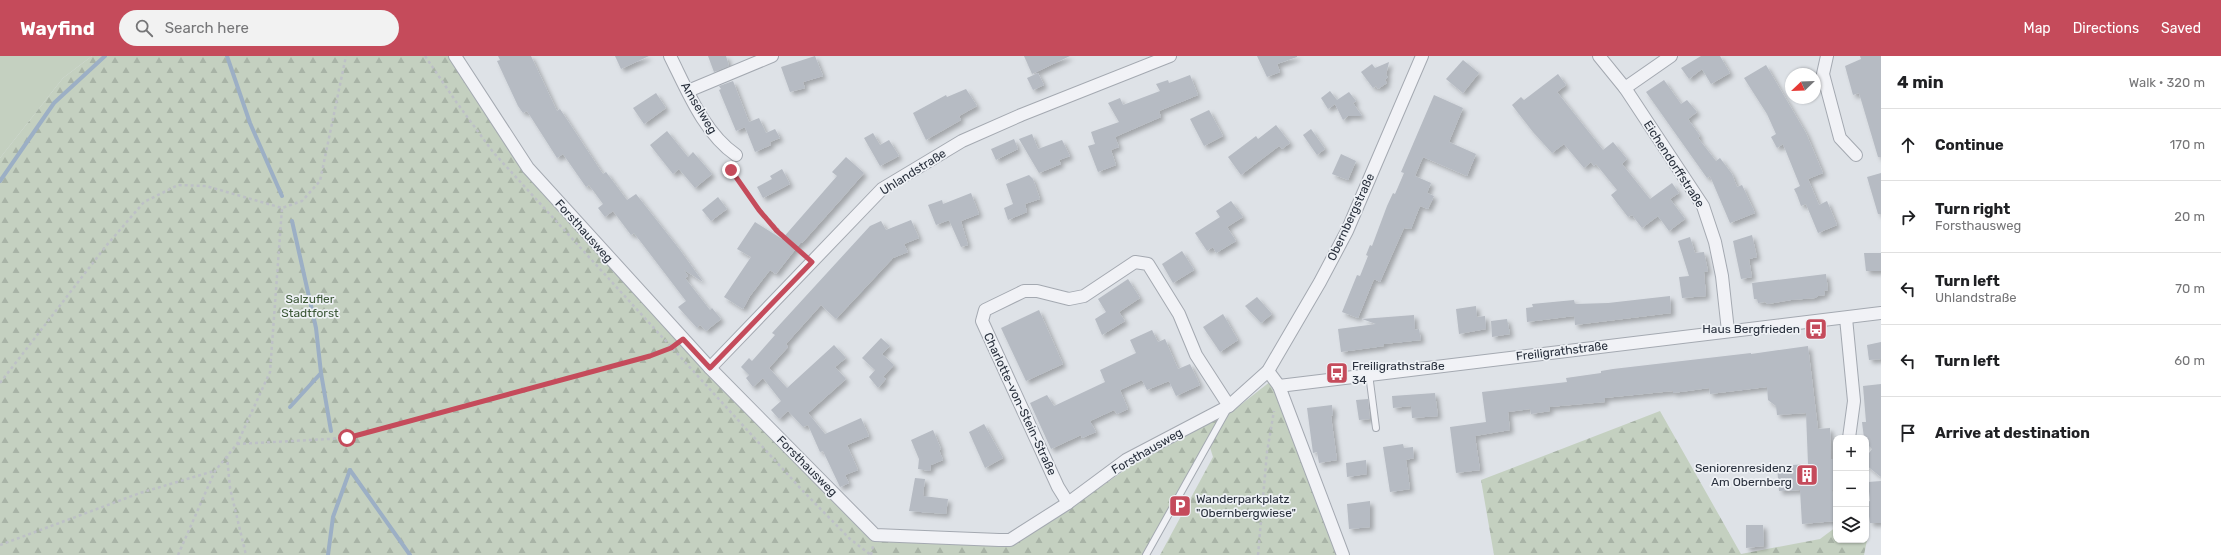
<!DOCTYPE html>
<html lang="en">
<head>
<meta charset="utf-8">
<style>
  :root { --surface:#fff; --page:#f2f2f2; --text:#202124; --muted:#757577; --line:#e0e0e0; --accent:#c54b5b }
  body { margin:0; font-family:Rubik,sans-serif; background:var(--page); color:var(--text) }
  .controls { position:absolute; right:12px; bottom:12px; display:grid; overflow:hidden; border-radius:8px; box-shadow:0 1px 3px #0004 }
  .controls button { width:36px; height:36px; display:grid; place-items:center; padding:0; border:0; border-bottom:1px solid var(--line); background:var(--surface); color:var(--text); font:20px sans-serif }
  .compass { position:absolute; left:1785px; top:12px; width:36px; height:36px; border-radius:50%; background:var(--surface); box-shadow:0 1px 3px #0004; rotate:247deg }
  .stop { position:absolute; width:12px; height:12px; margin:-9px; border:3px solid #c54b5b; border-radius:50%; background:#fff }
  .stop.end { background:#c54b5b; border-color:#fff; box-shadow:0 1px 4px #0008 }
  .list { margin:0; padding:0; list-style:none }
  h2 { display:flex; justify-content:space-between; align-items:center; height:52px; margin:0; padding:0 16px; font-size:17px }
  h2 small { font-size:13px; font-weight:400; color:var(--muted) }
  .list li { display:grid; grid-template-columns:26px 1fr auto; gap:12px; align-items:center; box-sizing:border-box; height:72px; padding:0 16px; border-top:1px solid var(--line) }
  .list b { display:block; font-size:15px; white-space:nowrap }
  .list p { margin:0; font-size:13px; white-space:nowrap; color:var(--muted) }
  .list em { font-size:13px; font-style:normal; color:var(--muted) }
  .icon { flex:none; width:22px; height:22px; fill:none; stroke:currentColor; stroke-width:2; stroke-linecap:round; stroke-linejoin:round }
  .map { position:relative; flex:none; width:1881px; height:499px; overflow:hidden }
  header { display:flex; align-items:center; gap:24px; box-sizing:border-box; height:56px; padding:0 20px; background:var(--accent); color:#fff }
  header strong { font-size:19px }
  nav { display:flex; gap:22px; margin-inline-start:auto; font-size:14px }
  .search { width:280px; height:36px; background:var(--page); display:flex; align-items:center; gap:10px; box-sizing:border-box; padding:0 14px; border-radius:22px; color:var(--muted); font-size:15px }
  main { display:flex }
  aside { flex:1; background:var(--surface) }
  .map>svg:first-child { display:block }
</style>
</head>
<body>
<header>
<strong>Wayfind</strong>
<div class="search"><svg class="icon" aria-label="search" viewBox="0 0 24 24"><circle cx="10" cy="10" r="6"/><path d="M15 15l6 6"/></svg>Search here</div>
<nav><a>Map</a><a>Directions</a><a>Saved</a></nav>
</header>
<main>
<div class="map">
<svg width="1881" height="499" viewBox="0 0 1881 499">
  <defs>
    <pattern id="forest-firs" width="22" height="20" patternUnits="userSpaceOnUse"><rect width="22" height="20" fill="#c4d0c0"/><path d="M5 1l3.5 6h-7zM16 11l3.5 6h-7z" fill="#a8b3a6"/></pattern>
    <filter id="shadow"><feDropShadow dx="3.5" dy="3.5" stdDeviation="2" flood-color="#0004"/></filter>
  </defs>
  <rect width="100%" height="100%" fill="#dee2e7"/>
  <polygon fill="#c4d0c0" points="0,0 92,0 63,22 0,102"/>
  <g fill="url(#forest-firs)">
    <polygon points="92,0 448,0 522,114 706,316 872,483 1009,488 1071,452 1129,411 1234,354 1271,325 1338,499 1160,499 1213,401 1208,385 1146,499 0,499 0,102 63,22"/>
    <polygon points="1660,355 1741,498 1820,483 1836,471 1836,484 1867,484 1864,499 1494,499 1481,424"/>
  </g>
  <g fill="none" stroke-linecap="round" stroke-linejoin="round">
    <g stroke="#9cafc5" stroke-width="4">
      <polyline points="227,0 250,67 282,140"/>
      <polyline points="0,125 54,47 105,0"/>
      <polyline points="292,165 316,272 321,317 331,375"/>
      <polyline points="290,351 321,317"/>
      <polyline points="350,414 410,499"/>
      <polyline points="328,499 333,461 350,414"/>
    </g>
  </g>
  <g fill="#b6bbc3" filter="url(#shadow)">
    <polygon points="498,0 531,0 557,55 560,53 603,118 606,116 627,144 636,138 680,194 703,226 684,214 688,220 685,222 710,254 712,252 721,263 706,275 700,269 697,272 678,251 686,245 634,177 631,179 613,155 605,161 598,152 603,148 589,129 586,131 563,98 557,102 527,55 523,57 518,50 497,5 500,4"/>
    <polygon points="615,0 649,0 621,13"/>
    <polygon points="708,0 726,0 729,10 714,16"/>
    <polygon points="815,0 823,20 803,26 805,32 790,36 781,11"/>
    <polygon points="1024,0 1070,0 1032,18"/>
    <polygon points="1257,0 1297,0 1297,1 1277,8 1280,16 1267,21"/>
    <polygon points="1701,0 1720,0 1730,17 1711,28 1702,13 1689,23 1681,12"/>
    <polygon points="1860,0 1881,0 1881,101 1878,101 1859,37 1853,39 1845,10 1861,3"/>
    <polygon points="1463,4 1479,17 1463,37 1446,23"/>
    <polygon points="1389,6 1386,19 1388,21 1385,24 1387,27 1378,33 1376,30 1373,32 1361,16 1372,8 1375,12"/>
    <polygon points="1766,9 1806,77 1823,117 1808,123 1819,149 1827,145 1837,169 1818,177 1806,148 1801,150 1797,139 1794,133 1800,130 1783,88 1777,92 1771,81 1776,78 1767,58 1744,22"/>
    <polygon points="1038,17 1044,29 1033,34 1027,22"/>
    <polygon points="1558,18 1566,29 1557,36 1603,94 1613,86 1627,103 1622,108 1650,143 1672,127 1679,137 1670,143 1685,163 1669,175 1658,160 1642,172 1632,159 1628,161 1611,139 1617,134 1596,108 1594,110 1591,106 1584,112 1564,88 1552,97 1533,76 1512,49 1521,41 1524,44"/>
    <polygon points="1190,19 1198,39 1159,55 1161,61 1115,81 1119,91 1111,94 1116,109 1098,116 1088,90 1095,88 1091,76 1119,66 1108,47 1120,42 1123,49 1160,35 1156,28 1168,24 1169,27"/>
    <polygon points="1664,24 1681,48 1687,44 1697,56 1688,63 1700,80 1698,82 1716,105 1720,102 1732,118 1737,131 1742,129 1755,157 1730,167 1710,120 1707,122 1646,36"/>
    <polygon points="733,25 749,66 759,62 766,77 775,73 780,82 770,86 771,89 755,96 745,71 736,75 719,34 721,33 719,30"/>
    <polygon points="966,33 977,50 959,60 961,64 926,84 913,57 946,39 947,41"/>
    <polygon points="1330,35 1337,44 1349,36 1356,45 1353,47 1362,60 1348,60 1343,64 1335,48 1328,53 1321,42"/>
    <polygon points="656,37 666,52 644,68 633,52"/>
    <polygon points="1434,39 1463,52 1449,86 1476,98 1467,120 1423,101 1415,120 1431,127 1427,137 1434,140 1428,153 1420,150 1411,173 1404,172 1380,226 1374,223 1358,262 1342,256 1357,219 1360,220 1368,200 1366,199 1370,189 1372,190 1387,150 1393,137 1395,138 1404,117 1401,116"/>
    <polygon points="1209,54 1223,80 1204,90 1190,63"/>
    <polygon points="1276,69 1290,87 1282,93 1279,90 1241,119 1228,101 1256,80 1258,83"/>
    <polygon points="1311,73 1325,93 1317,99 1303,79"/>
    <polygon points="667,75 688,101 693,96 712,118 695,132 679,113 673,118 650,89"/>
    <polygon points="873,77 880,89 889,84 899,100 880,110 864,82"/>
    <polygon points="1032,78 1038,93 1062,84 1070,100 1059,104 1061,108 1039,117 1019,83"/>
    <polygon points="1014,83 1018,93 996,104 991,93"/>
    <polygon points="1341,98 1356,105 1348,124 1332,118"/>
    <polygon points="846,101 864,117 844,140 802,187 801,186 776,218 770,214 750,240 743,253 724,241 751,201 737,193 755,166 782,183 837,120 832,116"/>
    <polygon points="782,113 790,128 763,142 757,131 772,123 770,120"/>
    <polygon points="1881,117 1881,158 1878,158 1867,121"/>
    <polygon points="1029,119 1033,123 1040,143 1025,148 1027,156 1008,164 1004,152 1013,148 1006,128"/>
    <polygon points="971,137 979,158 961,165 968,189 961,191 949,164 936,169 928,149 942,144 943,148"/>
    <polygon points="718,141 727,153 711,165 702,154"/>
    <polygon points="1231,145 1243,161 1227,171 1236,185 1216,197 1213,191 1207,195 1195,177 1220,161 1216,155"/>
    <polygon points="911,164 919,182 904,188 908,196 893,202 836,263 821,249 786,288 788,291 769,312 787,332 834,289 846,302 835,311 846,323 808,357 825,378 861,362 869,380 847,389 858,414 845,419 849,427 840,431 823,395 820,396 808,369 803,371 788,355 779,363 771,354 781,345 763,322 753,331 746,322 749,319 741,311 749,302 752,305 775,279 772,277 870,170 881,165 886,174"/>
    <polygon points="1752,179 1757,201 1749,203 1752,221 1741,223 1733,185"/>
    <polygon points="1690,181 1695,197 1704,196 1708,215 1704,216 1706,240 1682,242 1679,221 1689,220 1678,185"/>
    <polygon points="1182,195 1194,214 1173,227 1162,208"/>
    <polygon points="1864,197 1881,197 1881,215 1866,215"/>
    <polygon points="1826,218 1828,234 1824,235 1825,239 1818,240 1815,242 1791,244 1768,248 1765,246 1758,247 1757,243 1754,243 1752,227"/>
    <polygon points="1128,223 1140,242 1119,256 1125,265 1102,279 1095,263 1106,256 1098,243"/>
    <polygon points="1670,240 1671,257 1575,269 1574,260 1527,266 1526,252 1533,251 1532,248 1574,244 1575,248 1608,247"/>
    <polygon points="1257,241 1272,258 1261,267 1245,250"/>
    <polygon points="1476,250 1477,261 1485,260 1486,273 1459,278 1456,253"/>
    <polygon points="1039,254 1063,308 1026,325 1001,272"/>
    <polygon points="1223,258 1238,284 1220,296 1203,271"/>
    <polygon points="1414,259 1415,274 1419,273 1421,284 1384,288 1384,290 1341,296 1338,273 1376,268 1362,263"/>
    <polygon points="1507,263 1510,278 1492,281 1491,265"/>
    <polygon points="1152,274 1158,286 1165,283 1178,313 1190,308 1200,329 1176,340 1169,325 1147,334 1142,324 1120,334 1128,353 1117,358 1114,354 1090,365 1096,376 1082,382 1081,379 1051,393 1030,347 1047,339 1054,350 1105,326 1100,314 1136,297 1130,284"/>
    <polygon points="881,282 890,290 882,298 894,309 883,321 886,323 878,332 869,321 875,314 862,302"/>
    <polygon points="1881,286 1881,303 1869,304 1867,289"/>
    <polygon points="1808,290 1818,373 1830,372 1831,403 1833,403 1833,409 1836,409 1836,427 1834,427 1834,434 1832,434 1835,465 1802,468 1800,434 1779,435 1777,410 1808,408 1806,357 1777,359 1776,350 1768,344 1767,331 1710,338 1709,332 1673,337 1673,335 1604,342 1605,346 1549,351 1550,355 1531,358 1530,353 1508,356 1510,374 1475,380 1480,414 1456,417 1450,371 1486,366 1482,336 1567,326 1566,322 1601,317 1601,315 1613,313 1751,297 1751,298"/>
    <polygon points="1881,328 1881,421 1866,409 1866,401 1872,393 1866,387 1866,382 1864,382 1862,366 1866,366 1863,330"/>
    <polygon points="1435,337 1438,360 1412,362 1411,350 1393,352 1392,340"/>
    <polygon points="1368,343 1370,363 1359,364 1356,344"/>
    <polygon points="1332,349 1333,359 1331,360 1337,404 1319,407 1317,396 1313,397 1307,352"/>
    <polygon points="984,368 1003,402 985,412 969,376"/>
    <polygon points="933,374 941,393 939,394 943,404 931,409 930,415 918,413 919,403 911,384"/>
    <polygon points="1403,388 1404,392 1413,391 1414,402 1406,404 1410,433 1390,436 1383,391"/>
    <polygon points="1366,404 1367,418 1347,421 1346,407"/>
    <polygon points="915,422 925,423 923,440 948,443 946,458 909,455"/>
    <polygon points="1881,425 1881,467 1870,467 1867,446 1870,445 1868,426"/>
    <polygon points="1370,445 1370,471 1349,473 1347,448"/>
    <polygon points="1746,469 1763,469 1764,490 1746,492"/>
  </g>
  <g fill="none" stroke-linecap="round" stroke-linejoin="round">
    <g stroke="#a4a9b1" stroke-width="8">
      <g id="service">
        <polyline points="1369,318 1376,372"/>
        <polyline points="1146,499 1227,354"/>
      </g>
    </g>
    <g stroke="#a4a9b1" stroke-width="14">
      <g id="minor">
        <polyline points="455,0 528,112 710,312 875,479 999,484 1010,484 1068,447 1126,404 1229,350 1268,315 1320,226 1347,175 1422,0"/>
        <path d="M670 0C687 34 704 77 736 99"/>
        <polyline points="1599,0 1625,32 1703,150 1715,186 1722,220 1728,275"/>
        <polyline points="1827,0 1823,18 1840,82 1856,99"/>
        <polyline points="1625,32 1671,0"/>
        <polyline points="688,35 772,0"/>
        <polyline points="1846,262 1854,345 1849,382"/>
        <polyline points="710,312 882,133 962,85 1021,59 1170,0"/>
        <polyline points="1268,315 1279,330 1881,257"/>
        <polyline points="1279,330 1343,499"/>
        <polyline points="1068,447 1058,431 982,265 985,254 1024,235 1037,235 1069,243 1084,240 1135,206 1148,208 1179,258 1196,299 1229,350"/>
      </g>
    </g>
    <g stroke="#bdc0c6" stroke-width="2.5" stroke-dasharray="3 3" stroke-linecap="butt">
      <polyline points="425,0 457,47 493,96 802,434 850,483 871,499"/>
      <path d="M732 111 731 114C753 146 774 172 803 198"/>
      <polyline points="0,327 106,190 144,146 178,129 206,130 282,152 302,145 320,125 346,0"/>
      <polyline points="237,388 347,382 651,300 672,292"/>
      <polyline points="227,400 230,432 246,499"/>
      <polyline points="0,489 140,437 214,415"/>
      <polyline points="178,499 215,415 237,388 270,316 282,152"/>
      <polyline points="871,499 873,490"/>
      <polyline points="1258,499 1267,396 1274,355"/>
    </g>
    <use href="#service" stroke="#f1f2f6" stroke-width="6"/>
    <use href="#minor" stroke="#f1f2f6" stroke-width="12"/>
  </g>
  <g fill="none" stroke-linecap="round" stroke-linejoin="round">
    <polyline stroke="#c54b5b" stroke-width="5" points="347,382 650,300 671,292 683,283 710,312 812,206 777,175 759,154 731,114"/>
  </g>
  <defs>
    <g id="bus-square" transform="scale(1.15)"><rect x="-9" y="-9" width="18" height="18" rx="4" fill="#c54b5b" stroke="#eef1f5"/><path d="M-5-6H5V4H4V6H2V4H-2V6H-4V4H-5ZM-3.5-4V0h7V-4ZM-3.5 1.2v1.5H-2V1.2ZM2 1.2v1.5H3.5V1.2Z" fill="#fff"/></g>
    <g id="building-square" transform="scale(1.15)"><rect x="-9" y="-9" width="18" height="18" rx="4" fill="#c54b5b" stroke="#eef1f5"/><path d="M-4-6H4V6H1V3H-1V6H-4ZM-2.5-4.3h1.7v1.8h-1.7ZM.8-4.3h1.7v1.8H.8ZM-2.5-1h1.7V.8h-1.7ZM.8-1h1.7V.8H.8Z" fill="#fff"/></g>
    <g id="parking-square" transform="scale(1.15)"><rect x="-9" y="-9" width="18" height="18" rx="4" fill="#c54b5b" stroke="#eef1f5"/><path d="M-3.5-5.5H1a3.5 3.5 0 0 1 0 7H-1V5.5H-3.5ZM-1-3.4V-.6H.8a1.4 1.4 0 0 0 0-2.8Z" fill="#fff"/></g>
  </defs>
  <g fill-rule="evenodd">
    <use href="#bus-square" x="1816" y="273"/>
    <use href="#bus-square" x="1337" y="317"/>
    <use href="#building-square" x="1807" y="419"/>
    <use href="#parking-square" x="1180" y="450"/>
  </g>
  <g text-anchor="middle" stroke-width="3.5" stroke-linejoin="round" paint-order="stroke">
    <g font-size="12" fill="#29303d" stroke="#eef1f5">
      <text transform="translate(699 52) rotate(59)" y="4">Amselweg</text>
      <text transform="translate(1674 108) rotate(57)" y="4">Eichendorffstraße</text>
      <text transform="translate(913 116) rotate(-32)" y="4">Uhlandstraße</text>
      <text transform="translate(1351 161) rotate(-65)" y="4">Obernbergstraße</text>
      <text transform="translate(584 175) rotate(48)" y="4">Forsthausweg</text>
      <text transform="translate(1562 295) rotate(-7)" y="4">Freiligrathstraße</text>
      <text transform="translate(1020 348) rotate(65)" y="4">Charlotte-von-Stein-Straße</text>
      <text transform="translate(1147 395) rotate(-30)" y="4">Forsthausweg</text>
      <text transform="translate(807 410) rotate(45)" y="4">Forsthausweg</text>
    </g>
    <g font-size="12" fill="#3c5837" stroke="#eef1f5">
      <text x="310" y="247">Salzufler<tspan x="310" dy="14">Stadtforst</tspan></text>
    </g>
    <g font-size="12" fill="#29303d" stroke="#eef1f5" text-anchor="end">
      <text x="1800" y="277">Haus Bergfrieden</text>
      <text x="1352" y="314" text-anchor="start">Freiligrathstraße<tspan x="1352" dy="14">34</tspan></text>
      <text x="1792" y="416">Seniorenresidenz<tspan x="1792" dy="14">Am Obernberg</tspan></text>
      <text x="1196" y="447" text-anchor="start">Wanderparkplatz<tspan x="1196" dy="14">"Obernbergwiese"</tspan></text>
    </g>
  </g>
</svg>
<div class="controls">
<button>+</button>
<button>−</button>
<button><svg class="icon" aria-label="layers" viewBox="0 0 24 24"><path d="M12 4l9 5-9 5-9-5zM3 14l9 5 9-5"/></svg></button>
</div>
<svg class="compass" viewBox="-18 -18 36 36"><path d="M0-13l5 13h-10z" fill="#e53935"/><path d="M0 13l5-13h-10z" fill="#757577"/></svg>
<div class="stop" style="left:347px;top:382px"></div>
<div class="stop end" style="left:731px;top:114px"></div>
</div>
<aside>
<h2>4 min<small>Walk · 320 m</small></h2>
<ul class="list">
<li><svg class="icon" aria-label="ahead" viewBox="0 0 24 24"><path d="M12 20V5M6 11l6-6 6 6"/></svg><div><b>Continue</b></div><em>170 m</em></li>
<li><svg class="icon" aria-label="right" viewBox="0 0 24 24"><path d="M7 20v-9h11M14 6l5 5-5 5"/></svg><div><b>Turn right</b><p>Forsthausweg</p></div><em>20 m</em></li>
<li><svg class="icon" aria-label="left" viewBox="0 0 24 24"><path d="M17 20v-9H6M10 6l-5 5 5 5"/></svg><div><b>Turn left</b><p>Uhlandstraße</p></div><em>70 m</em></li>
<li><svg class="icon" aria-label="left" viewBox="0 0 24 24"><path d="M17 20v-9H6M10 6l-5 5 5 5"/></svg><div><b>Turn left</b></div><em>60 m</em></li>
<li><svg class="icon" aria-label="arrive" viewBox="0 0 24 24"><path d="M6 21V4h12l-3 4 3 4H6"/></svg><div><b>Arrive at destination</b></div></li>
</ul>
</aside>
</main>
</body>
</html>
